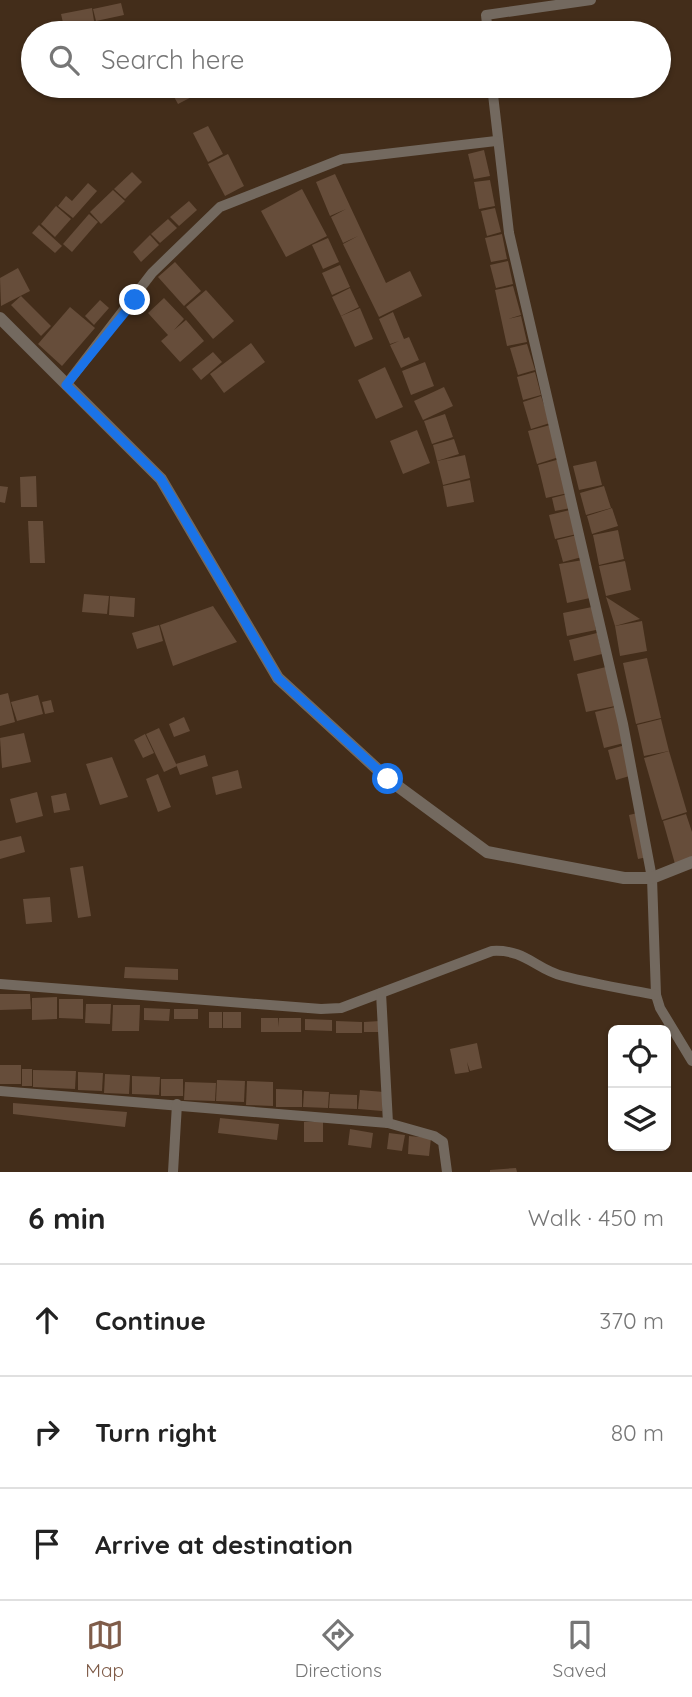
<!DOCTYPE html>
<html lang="en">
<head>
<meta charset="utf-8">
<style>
  :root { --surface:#fff; --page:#f6f6f6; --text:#222; --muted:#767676; --line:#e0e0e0; --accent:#7f5c49 }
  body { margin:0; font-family:Quicksand,sans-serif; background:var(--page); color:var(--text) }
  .controls { position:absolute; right:21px; bottom:21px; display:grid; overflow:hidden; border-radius:10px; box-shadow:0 2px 5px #0004 }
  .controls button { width:63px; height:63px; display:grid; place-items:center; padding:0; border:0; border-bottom:2px solid var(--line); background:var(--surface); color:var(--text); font:35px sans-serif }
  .stop { position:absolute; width:21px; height:21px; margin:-16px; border:5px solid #1a73e8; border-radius:50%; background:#fff }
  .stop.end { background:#1a73e8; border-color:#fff; box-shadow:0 2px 7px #0008 }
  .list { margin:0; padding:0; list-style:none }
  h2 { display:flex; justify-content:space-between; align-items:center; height:91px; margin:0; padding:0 28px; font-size:30px }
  h2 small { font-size:23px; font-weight:400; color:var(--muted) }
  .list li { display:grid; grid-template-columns:46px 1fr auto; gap:21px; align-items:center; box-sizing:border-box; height:112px; padding:0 28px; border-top:2px solid var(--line) }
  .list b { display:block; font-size:26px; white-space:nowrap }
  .list em { font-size:23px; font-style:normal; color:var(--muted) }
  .icon { flex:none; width:38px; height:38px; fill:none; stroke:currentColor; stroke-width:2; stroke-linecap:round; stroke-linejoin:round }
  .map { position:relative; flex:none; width:692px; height:1172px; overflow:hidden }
  .search { position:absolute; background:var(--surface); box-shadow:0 2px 5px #0004; left:21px; right:21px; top:21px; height:77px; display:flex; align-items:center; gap:18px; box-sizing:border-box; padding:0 24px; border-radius:38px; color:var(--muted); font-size:26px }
  .sheet { height:427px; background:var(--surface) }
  nav { display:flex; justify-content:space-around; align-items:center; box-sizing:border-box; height:98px; border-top:2px solid var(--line); background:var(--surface); font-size:19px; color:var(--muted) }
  nav a { display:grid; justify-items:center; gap:4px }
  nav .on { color:var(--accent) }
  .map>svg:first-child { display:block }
</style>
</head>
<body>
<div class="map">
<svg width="692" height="1172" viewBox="0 0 692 1172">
  <rect width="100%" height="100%" fill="#432d1a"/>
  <g fill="#664d3a">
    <polygon points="121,3 124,15 96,21 93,9"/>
    <polygon points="92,8 94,21 64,27 61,14"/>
    <polygon points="178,23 183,33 158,33"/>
    <polygon points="168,86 213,86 178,104"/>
    <polygon points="208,126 223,154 208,162 193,133"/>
    <polygon points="484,150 490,176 474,179 468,154"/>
    <polygon points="228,154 244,186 225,196 208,164"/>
    <polygon points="132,172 142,182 125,199 114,189"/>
    <polygon points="335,174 386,283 410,271 422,296 379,317 343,244 358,236 343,243 331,217 346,209 330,216 316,182"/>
    <polygon points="490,180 495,206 479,209 474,182"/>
    <polygon points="88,183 97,191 73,218 58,206 66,196 72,201"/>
    <polygon points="302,189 327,236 286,257 261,211"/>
    <polygon points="113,190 125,201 101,224 90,212"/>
    <polygon points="189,201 197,210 179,226 170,217"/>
    <polygon points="56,206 71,219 55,237 41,224"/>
    <polygon points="495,208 501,232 487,236 481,211"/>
    <polygon points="89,214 98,222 72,252 63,244"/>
    <polygon points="168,219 177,228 160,243 151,234"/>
    <polygon points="39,225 62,246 55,253 32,233"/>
    <polygon points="502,234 507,259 491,262 485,238"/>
    <polygon points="150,235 159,245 141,262 133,252"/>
    <polygon points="328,238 339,262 323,269 312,245"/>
    <polygon points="508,261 513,284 496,288 490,265"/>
    <polygon points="175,262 201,291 184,306 158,277"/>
    <polygon points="340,265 350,287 332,295 322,273"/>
    <polygon points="18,268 30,291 1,306 0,278"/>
    <polygon points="513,286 521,315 508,319 521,316 527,342 507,346 495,290"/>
    <polygon points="350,288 359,307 341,316 332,297"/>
    <polygon points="206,290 234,321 213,339 186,307"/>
    <polygon points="21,296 51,326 41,336 11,305"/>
    <polygon points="164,298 184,319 174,330 186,320 204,341 180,362 161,341 168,335 148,313"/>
    <polygon points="100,300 109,308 94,325 85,316"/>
    <polygon points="70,307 95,328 62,366 38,344"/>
    <polygon points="360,308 373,339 355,347 341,316"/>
    <polygon points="393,312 404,339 409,337 419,360 401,368 390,345 399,341 390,344 379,319"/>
    <polygon points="251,343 265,362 224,393 210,374"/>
    <polygon points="527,344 535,370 518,375 510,348"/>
    <polygon points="213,352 222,362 201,380 192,369"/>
    <polygon points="425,362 434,386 411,395 402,371"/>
    <polygon points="385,367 403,407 376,419 358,380"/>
    <polygon points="535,372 541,395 523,400 517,377"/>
    <polygon points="444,387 453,406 423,420 414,401"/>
    <polygon points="541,396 550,423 531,429 523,402"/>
    <polygon points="445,414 453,437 432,444 424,421"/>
    <polygon points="550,425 559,457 537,464 528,431"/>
    <polygon points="417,430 430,463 403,474 390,441"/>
    <polygon points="454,439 459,454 437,461 433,445"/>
    <polygon points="465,455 470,478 443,485 437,461"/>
    <polygon points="560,459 568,493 546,498 538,465"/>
    <polygon points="596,461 602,485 579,490 573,466"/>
    <polygon points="36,476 37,507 21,507 20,477"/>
    <polygon points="470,480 474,502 447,507 443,486"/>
    <polygon points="0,486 8,487 5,503 0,502"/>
    <polygon points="604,486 611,508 586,515 580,493"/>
    <polygon points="568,494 571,508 555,511 552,498"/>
    <polygon points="612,508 618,526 592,534 587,516"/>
    <polygon points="570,510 577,534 555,539 549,515"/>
    <polygon points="28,521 43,521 45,563 30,563"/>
    <polygon points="618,530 624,559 599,565 593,535"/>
    <polygon points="577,535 582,557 563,562 557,540"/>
    <polygon points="583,560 590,598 567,603 559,564"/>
    <polygon points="625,561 631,590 606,596 599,566"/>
    <polygon points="84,594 109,596 107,614 82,612"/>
    <polygon points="110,596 135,598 134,617 109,615"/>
    <polygon points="606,597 640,619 615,626"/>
    <polygon points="213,606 237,642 173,666 160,625"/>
    <polygon points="592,607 596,630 567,636 563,613"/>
    <polygon points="642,621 647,651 620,656 615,626"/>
    <polygon points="159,625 163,641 137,649 132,633"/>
    <polygon points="597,633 602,654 574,661 569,640"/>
    <polygon points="647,658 661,718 636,724 623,663"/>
    <polygon points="606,667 615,706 586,712 577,674"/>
    <polygon points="8,693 15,722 0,726 0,695"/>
    <polygon points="38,695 43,714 17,721 11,702"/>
    <polygon points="51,700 54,712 45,714 42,702"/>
    <polygon points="615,707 624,743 604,748 595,712"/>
    <polygon points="184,717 190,731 174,737 169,724"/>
    <polygon points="661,719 669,751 644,756 637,725"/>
    <polygon points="159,728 177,766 164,772 146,734"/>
    <polygon points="24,733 31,762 2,768 0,738"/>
    <polygon points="145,734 154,753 143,758 134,740"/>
    <polygon points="625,745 633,775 616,780 608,750"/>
    <polygon points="669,751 687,812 662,820 644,758"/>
    <polygon points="205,755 208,766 180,775 176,764"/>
    <polygon points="112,757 128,797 100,805 86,764"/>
    <polygon points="238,770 242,788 216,795 212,777"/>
    <polygon points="158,774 171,807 158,812 146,779"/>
    <polygon points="37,792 43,816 16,823 10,799"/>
    <polygon points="66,793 70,810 54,813 51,796"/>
    <polygon points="642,812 652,856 638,859 629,815"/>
    <polygon points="686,814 692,832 692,859 675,864 663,821"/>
    <polygon points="21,836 25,852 0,859 0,841"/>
    <polygon points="83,866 91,916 78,918 70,868"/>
    <polygon points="50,897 52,922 26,924 23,899"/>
    <polygon points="125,967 178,969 178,980 124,978"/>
    <polygon points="0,994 30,994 31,1009 0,1010"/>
    <polygon points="57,997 57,1019 32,1020 32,998"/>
    <polygon points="59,999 83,999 83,1019 59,1018"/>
    <polygon points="86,1004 111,1004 110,1024 85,1023"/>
    <polygon points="113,1005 140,1005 139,1031 112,1031"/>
    <polygon points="144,1008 170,1009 169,1021 144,1020"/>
    <rect x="174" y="1009" width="24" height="10"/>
    <rect x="209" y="1012" width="13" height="16"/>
    <rect x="223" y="1012" width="18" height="16"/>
    <polygon points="261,1018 278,1018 278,1027 279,1018 301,1018 301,1032 261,1032"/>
    <polygon points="305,1019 332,1020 332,1031 305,1030"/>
    <polygon points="336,1021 362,1022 362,1033 336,1033"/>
    <polygon points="380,1021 380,1032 364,1032 364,1022"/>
    <polygon points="477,1043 482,1068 470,1071 467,1062 469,1072 455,1074 450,1049"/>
    <rect x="0" y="1065" width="21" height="19"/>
    <rect x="22" y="1069" width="10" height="17"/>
    <polygon points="33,1070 76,1071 75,1089 33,1087"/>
    <polygon points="78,1072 103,1073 102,1091 78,1090"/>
    <polygon points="105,1074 130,1075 129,1094 104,1093"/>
    <polygon points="132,1076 160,1077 159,1095 132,1094"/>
    <rect x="161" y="1079" width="22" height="17"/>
    <polygon points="217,1080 245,1081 244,1102 216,1101"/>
    <polygon points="247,1081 273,1082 273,1106 246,1105"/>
    <polygon points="185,1082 216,1083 215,1101 184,1100"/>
    <polygon points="276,1089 302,1090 302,1107 276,1107"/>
    <polygon points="360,1090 384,1092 382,1111 358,1109"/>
    <polygon points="304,1091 329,1092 328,1108 303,1107"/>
    <polygon points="330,1094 357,1095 357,1109 329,1108"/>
    <polygon points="13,1103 127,1112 125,1127 13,1114"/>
    <polygon points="220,1118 279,1124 277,1140 218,1133"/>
    <rect x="304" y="1122" width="19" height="20"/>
    <polygon points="350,1129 373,1133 371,1148 348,1145"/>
    <polygon points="389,1133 405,1135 402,1151 387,1149"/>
    <polygon points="409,1136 431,1138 429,1156 408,1154"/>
    <polygon points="516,1168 517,1172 490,1172 490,1170"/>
  </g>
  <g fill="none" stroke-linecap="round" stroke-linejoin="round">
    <g stroke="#73695f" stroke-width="10">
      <polyline points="488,33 486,15 591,0"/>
      <polyline points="492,86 509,233 623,724 652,878 656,995 660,1008 692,1061"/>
      <polyline points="66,385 152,273 220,207 342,159 496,141"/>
      <path d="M0 984 321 1009 341 1008 492 951C526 949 535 969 563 976 594 984 625 989 656 995"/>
      <polyline points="381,993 388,1123 434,1136 443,1142 447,1172"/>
      <polyline points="0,1091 388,1123"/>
      <polyline points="173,1172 177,1104"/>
    </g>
    <polyline stroke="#73695f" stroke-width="12" points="0,318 161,479 278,678 388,779 487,852 624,878 652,878 692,862"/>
  </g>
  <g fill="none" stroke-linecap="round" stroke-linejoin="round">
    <polyline stroke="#1a73e8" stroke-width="9" points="135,300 66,385 161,479 278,678 388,779"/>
  </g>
</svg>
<div class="controls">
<button><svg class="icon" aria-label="locate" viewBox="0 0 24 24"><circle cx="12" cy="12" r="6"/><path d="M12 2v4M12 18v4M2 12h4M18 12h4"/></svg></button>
<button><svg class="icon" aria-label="layers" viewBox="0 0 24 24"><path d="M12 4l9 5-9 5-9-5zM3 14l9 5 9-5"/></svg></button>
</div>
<div class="stop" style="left:388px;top:779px"></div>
<div class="stop end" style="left:135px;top:300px"></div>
<div class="search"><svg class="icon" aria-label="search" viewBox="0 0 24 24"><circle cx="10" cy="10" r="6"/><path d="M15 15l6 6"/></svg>Search here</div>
</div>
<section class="sheet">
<h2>6 min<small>Walk · 450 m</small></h2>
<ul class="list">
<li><svg class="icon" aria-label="ahead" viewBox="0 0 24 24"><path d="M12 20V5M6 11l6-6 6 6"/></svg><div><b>Continue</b></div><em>370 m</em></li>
<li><svg class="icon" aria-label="right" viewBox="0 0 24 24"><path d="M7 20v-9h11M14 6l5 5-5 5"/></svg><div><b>Turn right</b></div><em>80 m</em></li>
<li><svg class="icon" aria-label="arrive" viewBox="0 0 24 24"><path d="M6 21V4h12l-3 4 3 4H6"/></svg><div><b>Arrive at destination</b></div></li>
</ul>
</section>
<nav>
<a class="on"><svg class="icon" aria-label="map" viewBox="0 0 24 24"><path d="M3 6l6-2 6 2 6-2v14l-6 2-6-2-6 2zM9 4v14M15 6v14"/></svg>Map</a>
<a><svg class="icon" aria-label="directions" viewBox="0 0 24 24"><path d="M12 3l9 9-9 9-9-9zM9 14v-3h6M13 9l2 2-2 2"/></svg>Directions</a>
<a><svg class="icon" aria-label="saved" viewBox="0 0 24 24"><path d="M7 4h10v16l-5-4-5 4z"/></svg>Saved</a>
</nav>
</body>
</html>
